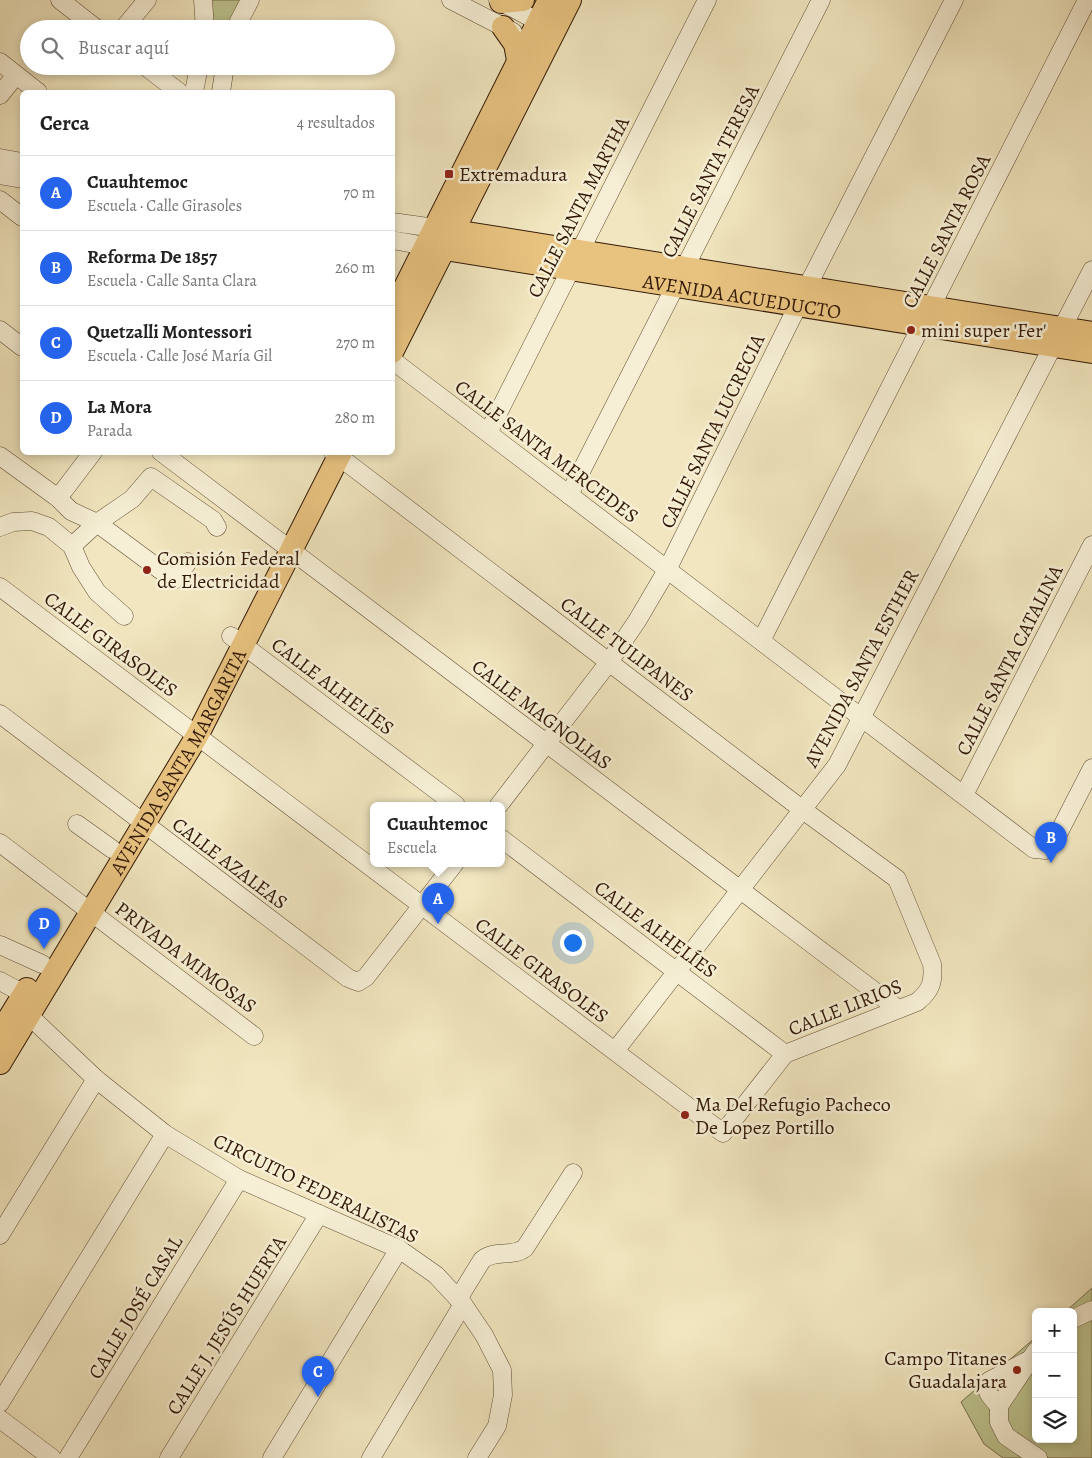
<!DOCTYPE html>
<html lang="es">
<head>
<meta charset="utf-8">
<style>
  :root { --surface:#fff; --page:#f2f2f2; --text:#222; --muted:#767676; --line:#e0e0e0; --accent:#2563eb }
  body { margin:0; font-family:Alegreya,serif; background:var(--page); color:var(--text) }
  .controls { position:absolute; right:15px; bottom:15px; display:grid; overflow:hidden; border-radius:8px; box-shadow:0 2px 8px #0003 }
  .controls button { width:45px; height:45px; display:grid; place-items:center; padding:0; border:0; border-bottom:1px solid var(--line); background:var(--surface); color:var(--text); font:25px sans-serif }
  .you { position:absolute; left:572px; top:942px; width:18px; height:18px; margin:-12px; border:4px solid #fff; border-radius:50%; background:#1a73e8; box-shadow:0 0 0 8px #1a73e833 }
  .badge { display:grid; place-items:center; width:32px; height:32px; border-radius:50%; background:var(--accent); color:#fff; font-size:16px; font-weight:700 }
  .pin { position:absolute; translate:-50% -41px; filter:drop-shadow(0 1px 2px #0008) }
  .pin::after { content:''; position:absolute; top:26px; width:18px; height:15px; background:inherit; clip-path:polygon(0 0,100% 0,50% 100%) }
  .popup { position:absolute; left:370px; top:802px; width:135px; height:65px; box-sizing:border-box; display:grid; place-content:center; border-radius:8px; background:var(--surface); filter:drop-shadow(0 1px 4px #0005); font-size:16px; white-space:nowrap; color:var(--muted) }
  .popup b { font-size:19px; color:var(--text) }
  .popup::after { content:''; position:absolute; left:50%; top:100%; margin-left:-10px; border:10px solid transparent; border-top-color:var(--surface) }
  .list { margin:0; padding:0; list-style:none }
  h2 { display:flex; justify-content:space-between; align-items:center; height:65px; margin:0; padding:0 20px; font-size:21px }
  h2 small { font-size:16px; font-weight:400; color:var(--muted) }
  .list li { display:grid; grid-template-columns:32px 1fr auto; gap:15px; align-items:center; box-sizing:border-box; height:75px; padding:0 20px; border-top:1px solid var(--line) }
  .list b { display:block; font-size:19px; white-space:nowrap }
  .list p { margin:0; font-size:16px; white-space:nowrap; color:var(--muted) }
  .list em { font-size:16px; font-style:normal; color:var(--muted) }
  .icon { flex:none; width:28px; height:28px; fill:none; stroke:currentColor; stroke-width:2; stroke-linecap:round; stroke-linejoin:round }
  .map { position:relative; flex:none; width:1092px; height:1458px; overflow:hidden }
  .search { position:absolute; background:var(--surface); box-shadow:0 2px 8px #0003; left:20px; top:20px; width:375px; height:55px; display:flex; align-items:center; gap:12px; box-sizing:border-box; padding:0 18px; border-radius:28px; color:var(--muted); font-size:19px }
  .panel { position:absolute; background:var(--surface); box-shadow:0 2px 8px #0003; left:20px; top:90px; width:375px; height:365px; border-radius:8px }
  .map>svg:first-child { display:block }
</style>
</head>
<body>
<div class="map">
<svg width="1092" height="1458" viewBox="0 0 1092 1458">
  <rect width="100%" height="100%" fill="#f1e6bf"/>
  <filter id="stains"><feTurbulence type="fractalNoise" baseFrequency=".004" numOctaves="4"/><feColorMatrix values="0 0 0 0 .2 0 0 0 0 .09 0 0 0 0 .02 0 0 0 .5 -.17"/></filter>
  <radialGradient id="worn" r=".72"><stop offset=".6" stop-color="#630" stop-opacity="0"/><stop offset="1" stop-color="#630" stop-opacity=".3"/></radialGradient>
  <g fill="#bdc48f" stroke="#786e4b">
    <polygon points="205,0 245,0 227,29 209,29"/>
    <polygon points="1092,1288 1092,1458 1003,1458 984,1444 961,1402 1036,1337 1036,1439 1073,1439 1073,1312 1065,1312"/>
  </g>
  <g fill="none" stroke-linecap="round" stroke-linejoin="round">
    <g stroke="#624c35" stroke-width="19">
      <g id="minor">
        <polyline points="60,0 97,29"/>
        <polyline points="203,0 205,29"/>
        <polyline points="451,0 513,32"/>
        <polyline points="498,0 550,28"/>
        <polyline points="123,29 147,0"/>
        <polyline points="235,29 250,0"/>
        <polyline points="0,62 38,92"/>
        <polyline points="145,66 179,92"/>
        <polyline points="194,92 199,66"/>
        <polyline points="221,92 225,66"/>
        <polyline points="0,95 16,75"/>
        <polyline points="0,158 22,162"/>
        <polyline points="0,175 22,179"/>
        <polyline points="0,200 22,217"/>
        <polyline points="392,222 435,228"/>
        <polyline points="392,240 426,246"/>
        <polyline points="0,330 22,347"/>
        <polyline points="392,360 1034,849 1046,850 1055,840 1092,768"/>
        <polyline points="488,433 707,0"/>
        <polyline points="161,452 898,1009"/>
        <polyline points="0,456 58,498 71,511 97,523 174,580 188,562"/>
        <polyline points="569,495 821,0"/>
        <polyline points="58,498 93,452"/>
        <polyline points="0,527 13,522 32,521 49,527 72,546 81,567 97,592 124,616"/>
        <polyline points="72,546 97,523 132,499 151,477 213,520 217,527"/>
        <path d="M0 587 723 1133 785 1054 917 1002C931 991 934 981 932 964L897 879 803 810 333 452"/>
        <polyline points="231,636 456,805"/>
        <polyline points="761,641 1087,0"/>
        <polyline points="0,714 348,978 358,982 366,977 455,863"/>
        <polyline points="964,795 1092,545"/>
        <polyline points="499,805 609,662 637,621 667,570 807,287 954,0"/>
        <polyline points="77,824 112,849"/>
        <polyline points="502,839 785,1054"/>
        <polyline points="0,843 254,1036"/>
        <polyline points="0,945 42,964"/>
        <polyline points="0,981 24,994"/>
        <polyline points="20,1007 96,1079 165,1134 239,1179 399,1249 436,1275 463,1304 484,1335 502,1370 503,1395 497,1426 477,1458"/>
        <polyline points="615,1051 837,765 1092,270"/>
        <polyline points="0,1235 96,1079"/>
        <path d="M458 1299 482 1260C495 1249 512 1258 525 1248L573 1173"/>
        <polyline points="1073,1319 1092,1310"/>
        <polyline points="1036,1351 999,1406 999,1422 1006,1436 1038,1458"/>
        <polyline points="0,1403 165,1134"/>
        <path d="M999 1406C993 1399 983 1391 989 1381L1027 1361"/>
        <polyline points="0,1419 52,1458"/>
        <polyline points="68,1458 239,1179"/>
        <polyline points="169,1458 319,1214"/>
        <polyline points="272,1458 399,1249"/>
        <polyline points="371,1458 463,1304"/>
      </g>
    </g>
    <g stroke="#321907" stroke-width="24">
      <g id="major">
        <polyline points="501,2 523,0"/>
        <polyline points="503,27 515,44 518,60"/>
        <polyline points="435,228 1092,333"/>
        <path id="s1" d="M426 246 1092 352"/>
        <polyline points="392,313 549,0"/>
        <polyline points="392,352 570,0"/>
        <polyline points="0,1033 27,989"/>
        <path id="s2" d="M0 1063 197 736 341 452"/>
      </g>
    </g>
    <use href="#minor" stroke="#f6efd5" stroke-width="18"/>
    <use href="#major" stroke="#e8c380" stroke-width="22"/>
  </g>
  <g fill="#8f2418" stroke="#f6efd5" stroke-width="2">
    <rect x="444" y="169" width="10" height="10" rx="2.5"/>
    <circle cx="911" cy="330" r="5"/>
    <circle cx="147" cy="570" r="5"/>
    <circle cx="685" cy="1115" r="5"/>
    <circle cx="1017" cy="1370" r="5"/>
  </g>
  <g text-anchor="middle" stroke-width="5" stroke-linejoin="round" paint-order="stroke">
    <g font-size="20" fill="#321907" stroke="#f6efd5">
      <text transform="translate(710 171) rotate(-63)" y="7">CALLE SANTA TERESA</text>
      <text transform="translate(578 207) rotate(-63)" y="7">CALLE SANTA MARTHA</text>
      <text transform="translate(946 231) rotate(-63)" y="7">CALLE SANTA ROSA</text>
      <text dy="7" stroke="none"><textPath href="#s1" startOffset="320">AVENIDA ACUEDUCTO</textPath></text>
      <text transform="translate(712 431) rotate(-64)" y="7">CALLE SANTA LUCRECIA</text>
      <text transform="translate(547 451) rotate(37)" y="7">CALLE SANTA MERCEDES</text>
      <text transform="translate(111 644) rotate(37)" y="7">CALLE GIRASOLES</text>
      <text transform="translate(627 649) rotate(37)" y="7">CALLE TULIPANES</text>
      <text transform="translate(1009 660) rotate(-63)" y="7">CALLE SANTA CATALINA</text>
      <text transform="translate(861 668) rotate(-62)" y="7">AVENIDA SANTA ESTHER</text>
      <text transform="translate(333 686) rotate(37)" y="7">CALLE ALHELÍES</text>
      <text transform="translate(542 714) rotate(37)" y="7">CALLE MAGNOLIAS</text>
      <text dy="7" stroke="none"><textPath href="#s2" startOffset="350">AVENIDA SANTA MARGARITA</textPath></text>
      <text transform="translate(230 863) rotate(37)" y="7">CALLE AZALEAS</text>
      <text transform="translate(656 929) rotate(37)" y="7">CALLE ALHELÍES</text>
      <text transform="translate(186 957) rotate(37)" y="7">PRIVADA MIMOSAS</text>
      <text transform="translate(542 970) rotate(37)" y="7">CALLE GIRASOLES</text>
      <text transform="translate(845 1007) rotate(-22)" y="7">CALLE LIRIOS</text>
      <text transform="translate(316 1188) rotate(26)" y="7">CIRCUITO FEDERALISTAS</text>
      <text transform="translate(135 1307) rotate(-59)" y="7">CALLE JOSÉ CASAL</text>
      <text transform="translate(226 1325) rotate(-58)" y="7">CALLE J. JESÚS HUERTA</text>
    </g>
    <g font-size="20" fill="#321907" stroke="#f6efd5" text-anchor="start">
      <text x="459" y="181">Extremadura</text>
      <text x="921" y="337">mini super 'Fer'</text>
      <text x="157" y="565">Comisión Federal<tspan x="157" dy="23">de Electricidad</tspan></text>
      <text x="695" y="1111">Ma Del Refugio Pacheco<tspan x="695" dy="23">De Lopez Portillo</tspan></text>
      <text x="1007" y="1365" text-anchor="end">Campo Titanes<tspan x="1007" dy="23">Guadalajara</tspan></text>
    </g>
  </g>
  <rect width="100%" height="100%" filter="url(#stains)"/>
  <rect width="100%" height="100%" fill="url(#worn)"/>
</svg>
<div class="controls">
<button>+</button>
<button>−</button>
<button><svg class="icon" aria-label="layers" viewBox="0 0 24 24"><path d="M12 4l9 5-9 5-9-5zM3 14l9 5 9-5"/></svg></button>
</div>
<div class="you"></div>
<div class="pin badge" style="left:438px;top:924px">A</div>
<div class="popup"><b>Cuauhtemoc</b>Escuela</div>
<div class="pin badge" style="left:1051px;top:863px">B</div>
<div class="pin badge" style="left:318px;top:1397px">C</div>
<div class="pin badge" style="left:44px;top:949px">D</div>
<div class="search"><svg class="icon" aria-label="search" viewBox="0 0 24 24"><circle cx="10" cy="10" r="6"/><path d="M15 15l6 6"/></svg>Buscar aquí</div>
<section class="panel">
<h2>Cerca<small>4 resultados</small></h2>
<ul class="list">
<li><span class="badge">A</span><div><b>Cuauhtemoc</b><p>Escuela · Calle Girasoles</p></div><em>70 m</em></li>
<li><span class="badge">B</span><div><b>Reforma De 1857</b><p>Escuela · Calle Santa Clara</p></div><em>260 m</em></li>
<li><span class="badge">C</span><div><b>Quetzalli Montessori</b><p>Escuela · Calle José María Gil</p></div><em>270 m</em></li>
<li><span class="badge">D</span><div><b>La Mora</b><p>Parada</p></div><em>280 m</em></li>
</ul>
</section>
</div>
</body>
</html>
